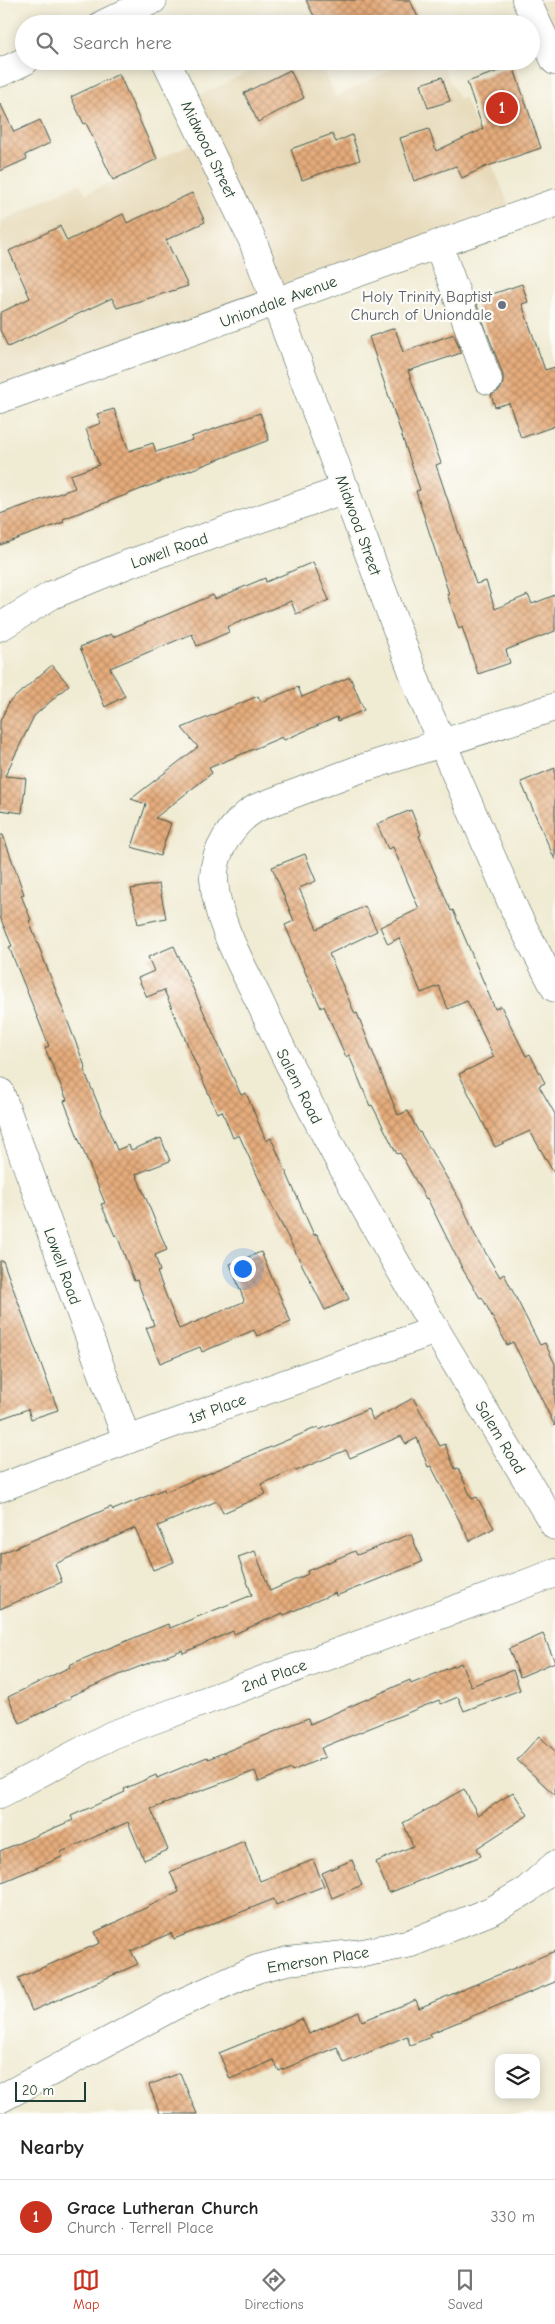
<!DOCTYPE html>
<html lang="en">
<head>
<meta charset="utf-8">
<style>
  :root { --surface:#fff; --page:#f6f6f6; --text:#222; --muted:#767676; --line:#e0e0e0; --accent:#c8321e }
  body { margin:0; font-family:"Comic Neue",sans-serif; background:var(--page); color:var(--text) }
  .controls { position:absolute; right:15px; bottom:15px; display:grid; overflow:hidden; border-radius:10px; box-shadow:0 2px 12px #0003 }
  .controls button { width:45px; height:45px; display:grid; place-items:center; padding:0; border:0; border-bottom:1px solid var(--line); background:var(--surface); color:var(--text); font:25px sans-serif }
  .scale { position:absolute; left:15px; bottom:12px; width:71px; box-sizing:border-box; padding-left:5px; border:2px solid #1f3d34; border-top:0; font-size:14px; line-height:18px; white-space:nowrap; color:#1f3d34; -webkit-text-stroke:4px #fdfcf7; paint-order:stroke }
  .you { position:absolute; left:242px; top:1268px; width:18px; height:18px; margin:-12px; border:4px solid #fff; border-radius:50%; background:#1a73e8; box-shadow:0 0 0 8px #1a73e833 }
  .badge { display:grid; place-items:center; width:32px; height:32px; border-radius:50%; background:var(--accent); color:#fff; font-size:16px; font-weight:700 }
  .pin { position:absolute; translate:-50% -50%; border:2px solid #fff; box-shadow:0 1px 5px #0006 }
  .list { margin:0; padding:0; list-style:none }
  h2 { display:flex; justify-content:space-between; align-items:center; height:65px; margin:0; padding:0 20px; font-size:21px }
  h2 small { font-size:16px; font-weight:400; color:var(--muted) }
  .list li { display:grid; grid-template-columns:32px 1fr auto; gap:15px; align-items:center; box-sizing:border-box; height:75px; padding:0 20px; border-top:1px solid var(--line) }
  .list b { display:block; font-size:19px; white-space:nowrap }
  .list p { margin:0; font-size:16px; white-space:nowrap; color:var(--muted) }
  .list em { font-size:16px; font-style:normal; color:var(--muted) }
  .icon { flex:none; width:28px; height:28px; fill:none; stroke:currentColor; stroke-width:2; stroke-linecap:round; stroke-linejoin:round }
  .map { position:relative; flex:none; width:555px; height:2114px; overflow:hidden }
  .search { position:absolute; background:var(--surface); box-shadow:0 2px 12px #0003; left:15px; right:15px; top:15px; height:55px; display:flex; align-items:center; gap:12px; box-sizing:border-box; padding:0 18px; border-radius:28px; color:var(--muted); font-size:19px }
  .sheet { height:140px; background:var(--surface) }
  nav { display:flex; justify-content:space-around; align-items:center; box-sizing:border-box; height:70px; border-top:1px solid var(--line); background:var(--surface); font-size:14px; color:var(--muted) }
  nav a { display:grid; justify-items:center; gap:2px }
  nav .on { color:var(--accent) }
  .map>svg:first-child { display:block }
</style>
</head>
<body>
<div class="map">
<svg width="555" height="2114" viewBox="0 0 555 2114">
  <defs>
    <pattern id="building-cross-hatch" width="8" height="8" patternUnits="userSpaceOnUse" patternTransform="scale(1.25)"><rect width="8" height="8" fill="#e6ac7c"/><path d="M0 0l8 8M0 8l8-8" fill="none" stroke="#ba8d66"/></pattern>
  </defs>
  <rect width="100%" height="100%" fill="#fdfcf7"/>
  <filter id="ink" filterUnits="userSpaceOnUse"><feTurbulence type="fractalNoise" baseFrequency=".02" numOctaves="2"/><feDisplacementMap in="SourceGraphic" scale="10" xChannelSelector="R" yChannelSelector="G"/><feConvolveMatrix kernelMatrix="1 2 1 2 8 2 1 2 1" color-interpolation-filters="sRGB"/></filter>
  <filter id="wash" filterUnits="userSpaceOnUse"><feTurbulence type="fractalNoise" baseFrequency=".0096" numOctaves="4" result="noise"/><feDisplacementMap in="SourceGraphic" scale="20" xChannelSelector="R" yChannelSelector="G"/><feGaussianBlur stdDeviation="1.12" result="paint"/><feColorMatrix in="noise" values="0 0 0 0 0 0 0 0 0 0 0 0 0 0 0 0 0 1.4 0 .05"/><feComposite in="paint" operator="in"/></filter>
  <g filter="url(#wash)">
    <rect width="100%" height="100%" fill="#f0ebd3"/>
    <g fill="#e7daba">
      <polygon points="526,0 555,0 555,61"/>
      <polygon points="271,61 319,61 336,97 408,61 440,61 459,99 464,97 514,217 0,399 0,222 80,183 86,194 203,138 186,102"/>
    </g>
    <g id="blocks">
      <g fill="url(#building-cross-hatch)">
        <polygon points="306,0 410,0 421,24 318,24"/>
        <polygon points="513,66 541,148 485,167 462,178 456,166 414,181 400,138 429,129 436,151 483,129 467,82"/>
        <polygon points="290,70 304,98 258,122 244,93"/>
        <polygon points="119,74 157,159 113,180 86,123 84,124 71,97"/>
        <polygon points="442,77 450,101 428,108 421,84"/>
        <polygon points="0,103 14,132 40,120 50,143 25,155 27,159 0,171"/>
        <polygon points="332,134 336,142 352,135 360,160 302,180 291,149"/>
        <polygon points="192,193 205,222 166,240 188,286 117,308 112,298 8,347 0,330 0,313 30,298 9,251 60,226 67,241 123,214 127,223"/>
        <polygon points="522,284 528,302 522,304 545,370 555,367 555,426 521,438 509,403 495,407 491,395 500,390 503,383 503,375 475,300"/>
        <polygon points="395,328 403,352 454,334 461,353 408,371 441,463 436,465 476,584 486,581 495,609 528,595 532,604 555,595 555,631 506,650 510,663 478,674 462,627 459,629 447,594 449,594 416,491 420,490 369,337"/>
        <polygon points="114,409 129,451 153,443 156,452 192,440 191,437 260,413 269,440 63,519 64,522 0,545 0,514 75,488 70,475 99,465 86,429 101,423 97,414"/>
        <polygon points="313,562 329,600 296,614 291,601 227,627 229,632 197,646 192,634 110,668 125,696 105,707 80,647 111,634 113,637 213,595 215,599 265,578 266,582"/>
        <polygon points="52,665 69,685 34,716 5,776 26,778 22,813 0,810 0,721 9,702"/>
        <polygon points="350,677 364,710 338,721 337,717 284,740 282,737 209,768 212,773 155,818 171,823 160,856 132,847 146,804 131,799 198,747 182,728 258,696 261,702 298,687 302,697"/>
        <polygon points="555,768 555,860 521,782"/>
        <polygon points="411,810 421,835 419,836 451,911 453,910 495,1009 501,1006 526,1056 530,1054 545,1083 539,1086 555,1114 555,1175 530,1131 495,1147 459,1074 494,1057 467,1001 448,1009 439,986 421,993 399,938 388,944 380,927 419,909 393,847 388,849 377,824"/>
        <polygon points="0,835 3,835 24,894 21,895 31,920 29,921 86,1069 84,1070 117,1150 129,1145 131,1150 161,1138 170,1161 136,1174 167,1250 155,1255 160,1271 157,1272 179,1329 243,1302 244,1300 230,1264 261,1252 291,1322 257,1336 254,1330 202,1352 200,1347 160,1363 146,1328 154,1325 137,1280 134,1281 117,1235 115,1236 101,1204 105,1203 83,1150 64,1101 67,1100 45,1048 49,1046 9,947 12,946 0,917"/>
        <polygon points="305,854 316,881 299,888 317,929 365,906 377,931 329,954 355,1014 357,1013 398,1115 408,1111 419,1133 420,1132 461,1202 475,1235 500,1277 504,1274 540,1345 545,1343 555,1364 555,1426 513,1342 507,1345 482,1297 480,1298 462,1268 427,1198 426,1199 400,1153 397,1154 372,1105 370,1106 349,1055 346,1057 324,1006 321,1008 299,958 285,925 294,921 272,867"/>
        <polygon points="159,884 166,918 138,924 131,889"/>
        <polygon points="174,946 241,1095 246,1093 266,1141 271,1138 314,1235 317,1234 349,1299 325,1310 263,1188 239,1135 233,1138 222,1111 217,1113 164,990 147,997 138,978 154,971 148,957"/>
        <polygon points="0,1261 3,1261 58,1410 31,1419 28,1409 0,1419"/>
        <polygon points="413,1398 440,1446 445,1444 455,1469 458,1468 472,1499 477,1497 494,1528 470,1541 431,1466 428,1467 417,1438 406,1444 401,1436 350,1458 346,1450 296,1471 295,1469 261,1484 266,1494 223,1513 217,1501 158,1526 174,1562 153,1570 135,1528 55,1564 62,1582 0,1609 0,1554 111,1507 113,1510 164,1489 165,1492 318,1427 319,1430 368,1409 373,1420"/>
        <polygon points="411,1534 422,1562 336,1596 335,1593 284,1615 283,1613 234,1634 233,1631 183,1653 182,1650 131,1670 70,1696 71,1698 20,1723 8,1697 70,1667 69,1665 102,1651 168,1624 170,1628 252,1595 238,1557 255,1551 270,1591 308,1574 307,1571 355,1551 357,1555"/>
        <polygon points="543,1634 555,1662 520,1677 509,1649"/>
        <polygon points="461,1663 471,1686 513,1670 520,1690 464,1711 458,1697 441,1704 439,1700 321,1748 325,1757 292,1771 291,1769 259,1782 255,1771 151,1809 168,1850 144,1860 128,1822 61,1852 62,1857 0,1883 0,1851 73,1820 71,1816 125,1792 124,1789 156,1775 157,1778 207,1757 208,1759 308,1718 310,1724 410,1680 411,1684"/>
        <polygon points="539,1736 555,1751 555,1795 517,1760"/>
        <polygon points="464,1789 478,1815 513,1792 528,1815 477,1848 481,1856 389,1893 376,1862 413,1846 403,1823"/>
        <polygon points="244,1841 260,1881 313,1860 324,1886 276,1905 274,1899 174,1939 171,1933 131,1951 138,1964 32,2011 18,1978 100,1943 95,1932 179,1892 170,1872"/>
        <polygon points="352,1860 362,1885 332,1898 322,1873"/>
        <polygon points="555,1951 555,1982 429,2034 431,2037 410,2045 407,2036 344,2063 337,2047 279,2071 274,2060 230,2079 219,2053 302,2019 309,2034 359,2012 362,2021 416,2000 419,2008"/>
        <polygon points="180,2073 197,2114 160,2114 149,2085"/>
      </g>
    </g>
  </g>
  <g filter="url(#ink)">
    <use href="#blocks" fill-opacity="0" stroke="#3e574c" stroke-width="1"/>
    <g fill="none" stroke-linecap="round" stroke-linejoin="round">
      <g stroke="#3e574c" stroke-width="29">
        <g id="minor">
          <polyline points="526,0 555,61"/>
          <polyline points="103,24 153,0"/>
          <polyline points="166,61 252,239 422,697 517,915 555,988"/>
          <polyline points="0,73 25,61"/>
          <polyline points="438,244 488,380"/>
          <polyline points="0,627 52,595 128,564 346,489"/>
          <path d="M555 707 357 770 256 808C233 822 213 851 214 879 216 923 245 970 263 1009 346 1190 452 1357 555 1526"/>
          <polyline points="0,1092 127,1440"/>
          <polyline points="0,1488 127,1440 436,1330"/>
          <polyline points="0,1794 112,1735 555,1573"/>
          <polyline points="0,2099 174,2006 257,1969 287,1961 363,1953 411,1943 493,1910 527,1890 555,1865"/>
        </g>
      </g>
      <g stroke="#3e574c" stroke-width="29">
        <polyline id="major" points="0,399 555,203"/>
      </g>
      <use href="#minor" stroke="#fff" stroke-width="28"/>
      <use href="#major" stroke="#fff" stroke-width="28"/>
    </g>
  </g>
  <circle fill="#6b7280" stroke="#fdfcf7" stroke-width="2" cx="502" cy="305" r="5"/>
  <g text-anchor="middle" stroke-width="4.5" stroke-linejoin="round" paint-order="stroke">
    <g font-size="16" fill="#1f3d34" stroke="#fdfcf7">
      <text transform="translate(209 149) rotate(64)" y="6">Midwood Street</text>
      <text transform="translate(278 301) rotate(-20)" y="6">Uniondale Avenue</text>
      <text transform="translate(359 525) rotate(70)" y="6">Midwood Street</text>
      <text transform="translate(169 550) rotate(-19)" y="6">Lowell Road</text>
      <text transform="translate(300 1086) rotate(63)" y="6">Salem Road</text>
      <text transform="translate(63 1266) rotate(70)" y="6">Lowell Road</text>
      <text transform="translate(217 1408) rotate(-20)" y="6">1st Place</text>
      <text transform="translate(501 1437) rotate(59)" y="6">Salem Road</text>
      <text transform="translate(274 1675) rotate(-20)" y="6">2nd Place</text>
      <text transform="translate(318 1959) rotate(-9)" y="6">Emerson Place</text>
    </g>
    <g font-size="16" fill="#5b616d" stroke="#fdfcf7" text-anchor="end">
      <text x="492" y="302">Holy Trinity Baptist<tspan x="492" dy="18">Church of Uniondale</tspan></text>
    </g>
  </g>
</svg>
<div class="controls">
<button><svg class="icon" aria-label="layers" viewBox="0 0 24 24"><path d="M12 4l9 5-9 5-9-5zM3 14l9 5 9-5"/></svg></button>
</div>
<div class="scale">20 m</div>
<div class="you"></div>
<div class="pin badge" style="left:502px;top:108px">1</div>
<div class="search"><svg class="icon" aria-label="search" viewBox="0 0 24 24"><circle cx="10" cy="10" r="6"/><path d="M15 15l6 6"/></svg>Search here</div>
</div>
<section class="sheet">
<h2>Nearby<small></small></h2>
<ul class="list">
<li><span class="badge">1</span><div><b>Grace Lutheran Church</b><p>Church · Terrell Place</p></div><em>330 m</em></li>
</ul>
</section>
<nav>
<a class="on"><svg class="icon" aria-label="map" viewBox="0 0 24 24"><path d="M3 6l6-2 6 2 6-2v14l-6 2-6-2-6 2zM9 4v14M15 6v14"/></svg>Map</a>
<a><svg class="icon" aria-label="directions" viewBox="0 0 24 24"><path d="M12 3l9 9-9 9-9-9zM9 14v-3h6M13 9l2 2-2 2"/></svg>Directions</a>
<a><svg class="icon" aria-label="saved" viewBox="0 0 24 24"><path d="M7 4h10v16l-5-4-5 4z"/></svg>Saved</a>
</nav>
</body>
</html>
